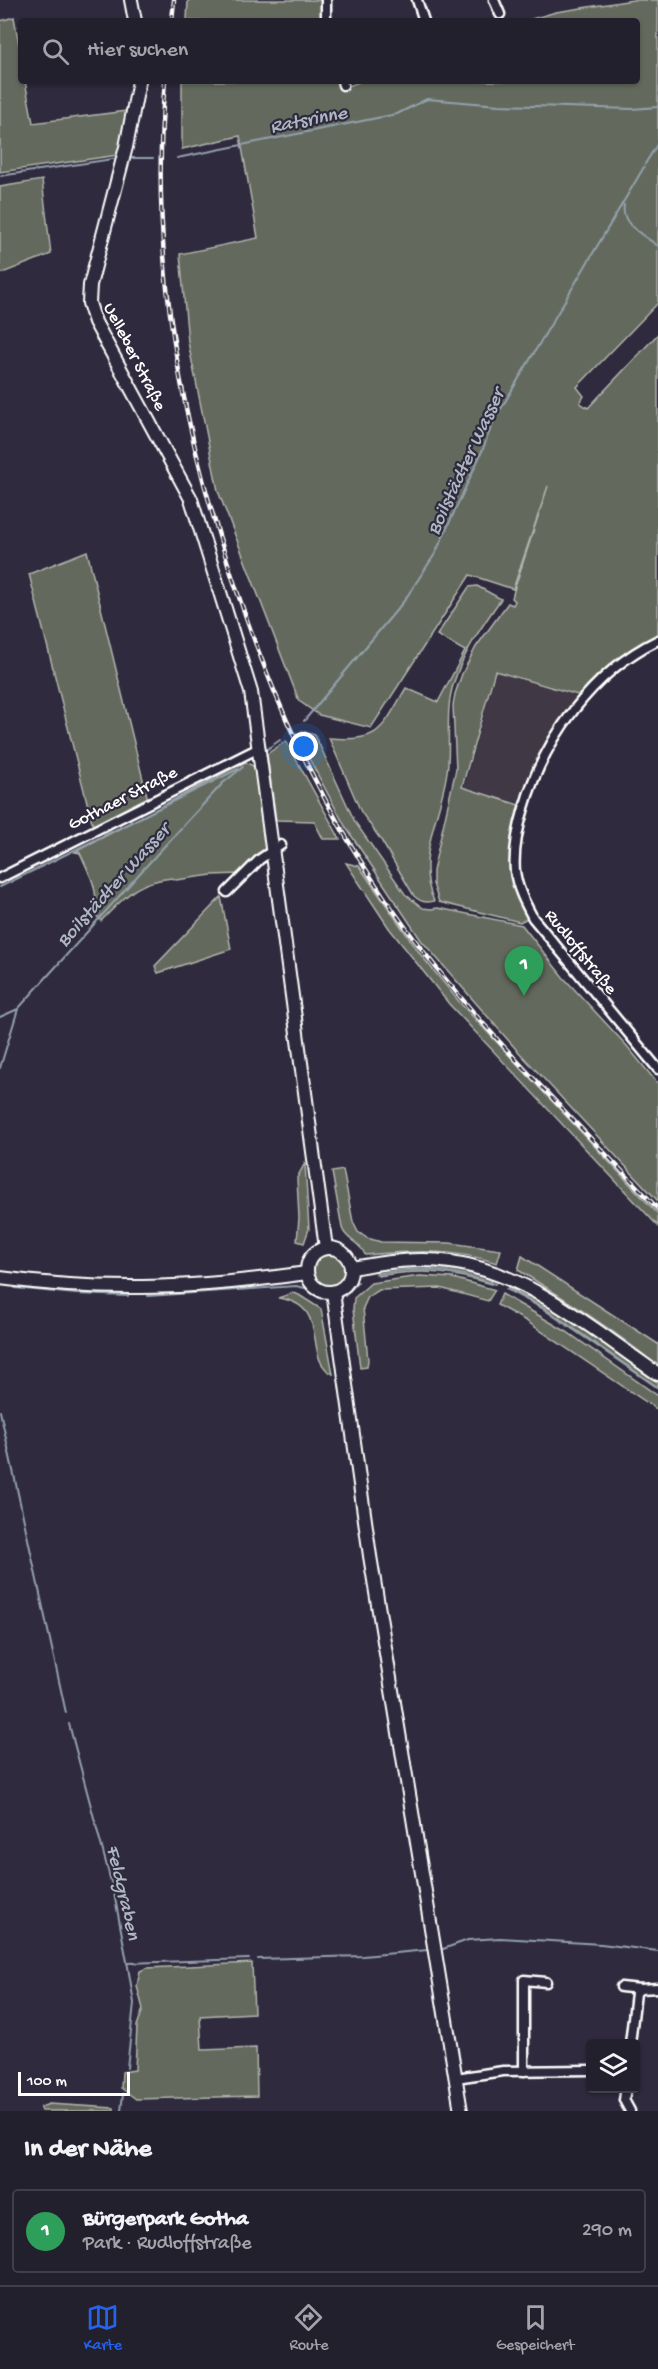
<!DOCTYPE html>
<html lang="de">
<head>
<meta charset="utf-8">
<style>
  :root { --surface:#23202e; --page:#2b2836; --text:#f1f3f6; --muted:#a3a3aa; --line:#403e4a; --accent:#2563eb }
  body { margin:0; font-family:"Gochi Hand",sans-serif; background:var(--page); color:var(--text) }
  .controls { position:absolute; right:18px; bottom:18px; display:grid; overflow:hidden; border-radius:6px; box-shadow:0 2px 4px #0004 }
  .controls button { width:54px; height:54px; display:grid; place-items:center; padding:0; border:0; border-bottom:2px solid var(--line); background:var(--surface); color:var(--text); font:30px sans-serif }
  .scale { position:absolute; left:18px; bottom:15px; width:112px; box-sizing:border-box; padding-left:6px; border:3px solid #fff; border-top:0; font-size:16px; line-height:21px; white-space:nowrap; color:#fff; -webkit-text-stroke:4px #2f2a3d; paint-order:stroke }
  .you { position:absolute; left:304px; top:747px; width:21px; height:21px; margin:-15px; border:4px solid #fff; border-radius:50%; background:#1a73e8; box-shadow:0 0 0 9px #1a73e833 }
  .badge { display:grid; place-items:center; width:39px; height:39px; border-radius:50%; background:var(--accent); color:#fff; font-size:20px; font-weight:700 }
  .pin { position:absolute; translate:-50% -50px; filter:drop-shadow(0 2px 3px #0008) }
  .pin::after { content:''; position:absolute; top:32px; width:21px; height:18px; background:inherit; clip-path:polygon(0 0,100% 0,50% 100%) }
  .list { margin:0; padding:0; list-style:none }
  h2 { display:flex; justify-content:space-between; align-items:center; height:78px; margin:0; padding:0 24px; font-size:26px }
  h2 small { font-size:20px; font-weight:400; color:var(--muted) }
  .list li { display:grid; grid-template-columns:39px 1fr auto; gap:18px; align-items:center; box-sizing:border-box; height:84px; margin:0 12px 12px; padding:0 12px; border:2px solid var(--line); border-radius:6px }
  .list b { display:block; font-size:22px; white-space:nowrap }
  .list p { margin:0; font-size:20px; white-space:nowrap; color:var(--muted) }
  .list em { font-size:20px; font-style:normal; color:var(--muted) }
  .icon { flex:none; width:33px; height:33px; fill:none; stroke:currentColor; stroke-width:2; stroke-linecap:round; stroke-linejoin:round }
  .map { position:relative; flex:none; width:658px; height:2111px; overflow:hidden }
  .search { position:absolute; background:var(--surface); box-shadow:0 2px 4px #0004; left:18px; right:18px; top:18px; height:66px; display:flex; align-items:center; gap:15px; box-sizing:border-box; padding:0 21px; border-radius:6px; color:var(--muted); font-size:22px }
  .sheet { height:174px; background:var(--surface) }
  nav { display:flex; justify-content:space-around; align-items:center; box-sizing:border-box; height:84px; border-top:2px solid var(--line); background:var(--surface); font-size:16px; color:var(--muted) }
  nav a { display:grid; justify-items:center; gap:3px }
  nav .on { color:var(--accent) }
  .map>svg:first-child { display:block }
</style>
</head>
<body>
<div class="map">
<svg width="658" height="2111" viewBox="0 0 658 2111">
  <rect width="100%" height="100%" fill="#2f2a3d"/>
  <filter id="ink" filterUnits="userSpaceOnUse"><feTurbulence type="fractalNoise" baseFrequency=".0167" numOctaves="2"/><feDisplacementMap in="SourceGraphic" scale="12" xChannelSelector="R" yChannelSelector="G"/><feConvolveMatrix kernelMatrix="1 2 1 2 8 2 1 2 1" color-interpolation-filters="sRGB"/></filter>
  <g filter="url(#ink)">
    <polygon fill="#403844" points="496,672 578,696 551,735 531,774 520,804 464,787"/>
    <g fill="#636a5d" stroke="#b1b4ae" stroke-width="1.5">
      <polygon points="188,0 323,0 320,21 187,21"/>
      <path d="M633 0H658V303L577 387 584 396 580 403 588 408 658 334V635C627 649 605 671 581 696L495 671 462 787 519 805C507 855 504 871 528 918L520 922 439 902 433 884V871L456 769 453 706 455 694 462 674 476 647 508 603 513 605 515 601 512 598 515 587 548 486 513 589 470 575 371 728 319 715 299 701 218 491 188 342 180 254 258 238 240 136 182 149V81H337L340 89 362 81H637V21H525L556 12Z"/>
      <polygon points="14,17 21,56 21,81 25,81 33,123 127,111 118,155 0,172 0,21"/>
      <polygon points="42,180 51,254 0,274 0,187"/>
      <polygon points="87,551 148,800 93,826 29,574"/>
      <path d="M477 586 501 599C483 625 464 651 454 682 445 708 450 736 448 763 445 809 413 856 434 901 425 903 421 902 414 896L381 840 361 812 329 738C381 743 382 728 406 688L438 702 465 651 437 635 469 587Z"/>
      <polygon points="302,731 315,735 355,822 405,894 423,908 431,909 438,908 522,925 563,977 627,1046 658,1084 658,1201 515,1048 421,940 345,826 296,734"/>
      <polygon points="286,741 340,839 323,839 314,821 276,820 267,754"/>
      <path d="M245 762 255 767 266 851 240 874 212 875 176 880 172 878C135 882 126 896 101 921L95 914C99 889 90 875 80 853L75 852Z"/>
      <polygon points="346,863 359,866 421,955 461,1004 658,1214 658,1226 449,1004 389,928"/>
      <polygon points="221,897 231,949 158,973 155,966"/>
      <polygon points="305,1163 309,1229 304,1243 297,1241 299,1218 297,1178"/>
      <path d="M343 1170 353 1222 358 1232 367 1238 381 1242 450 1243 501 1250 497 1263C451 1248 413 1251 365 1255 361 1242 346 1241 342 1228L332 1172Z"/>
      <circle cx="330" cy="1270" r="16"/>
      <path d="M522 1256 658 1344V1366C614 1330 567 1300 518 1270Z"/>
      <path d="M414 1266C441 1267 466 1270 492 1278L491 1284C448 1271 422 1269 378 1276L377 1270Z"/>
      <polygon points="420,1276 453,1278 495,1290 488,1301 440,1288 379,1290 368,1297 363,1308 368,1360 367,1367 360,1368 353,1309 354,1298 371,1283"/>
      <polygon points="509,1287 538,1299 658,1380 658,1387 544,1308 508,1288"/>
      <path d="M293 1293 299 1295 321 1309 333 1374C301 1359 333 1305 278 1298Z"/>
      <polygon points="502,1294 567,1332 658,1396 658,1410 526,1321 497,1305"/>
      <polygon points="252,1963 254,2013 200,2016 202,2050 256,2048 257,2096 136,2099 121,2088 122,2072 135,2070 137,2026 143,2009 137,1986 140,1971 147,1968"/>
      <polygon points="49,2104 114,2108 114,2111 41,2111 41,2107"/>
    </g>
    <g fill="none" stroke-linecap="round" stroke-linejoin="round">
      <g stroke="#94a0ae" stroke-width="2">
        <polyline points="127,158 153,158"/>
        <polyline points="177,158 397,114 427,99 499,105 632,109 658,107"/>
        <polyline points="645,164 658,143"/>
        <polyline points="0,176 119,158"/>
        <path d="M624 205C620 225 644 235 658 246"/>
        <polyline points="304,721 404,601 435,554 483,449 493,422 644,167"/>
        <polyline points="266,750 280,740"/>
        <polyline points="0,887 238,769"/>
        <polyline points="0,1017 18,1009 157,854 223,783 243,767"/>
        <polyline points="0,1068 18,1009"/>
        <path d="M376 1274C422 1266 451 1269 495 1284"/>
        <polyline points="15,1288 76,1294 128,1296"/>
        <polyline points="506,1289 542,1308 658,1388"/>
        <polyline points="148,1296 296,1286 305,1288 321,1299"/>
        <polyline points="345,1296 358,1282"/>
        <polyline points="0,1411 66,1713"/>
        <polyline points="69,1724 114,1893 128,1967 134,2003 127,2068"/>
        <polyline points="443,1949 468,1940 500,1938 601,1944 658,1951"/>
        <polyline points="258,1959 363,1956 428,1950"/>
        <polyline points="127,1963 249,1959"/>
        <polyline points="121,2111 123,2094"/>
      </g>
      <g stroke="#fff" stroke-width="13">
        <g id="street">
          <polyline points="417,0 424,21"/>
          <polyline points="494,0 500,14"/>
          <polyline points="326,21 326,0"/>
          <polyline points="342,81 343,85"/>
          <path d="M658 640C592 672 544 739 524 808 518 828 513 849 515 871 517 888 525 903 533 918L658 1069"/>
          <polyline points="0,878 259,748"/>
          <polyline points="227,892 260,859 281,845"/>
          <polyline points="621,1987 640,1989"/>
          <polyline points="630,2044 636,1993 640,1989 658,1988"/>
          <polyline points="524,2071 524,1980 546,1982"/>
          <polyline points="456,2078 503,2071 590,2070"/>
          <polyline points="626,2088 624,2100 630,2111"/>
        </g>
      </g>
      <g stroke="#fff" stroke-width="16">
        <g id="secondary">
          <polyline points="131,0 135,21"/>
          <polyline points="139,81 126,147 90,285 89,303 95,322 191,499 251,692 326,1248"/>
          <circle cx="329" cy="1270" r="22"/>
          <path d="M352 1268C385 1262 418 1257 451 1262 529 1273 595 1331 658 1374"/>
          <path d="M0 1278C109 1293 199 1288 307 1273"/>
          <polyline points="333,1292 370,1556 461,2111"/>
        </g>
      </g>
      <use href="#street" stroke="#2f2a3d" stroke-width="8"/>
      <use href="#secondary" stroke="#2f2a3d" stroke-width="12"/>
      <g stroke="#fff" stroke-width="4.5">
        <g id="rail">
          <polyline points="172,21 174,0"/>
          <path d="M165 81C149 249 178 414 231 573 271 696 322 811 398 917 473 1023 569 1114 658 1209"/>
        </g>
      </g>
      <use href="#rail" stroke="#2f2a3d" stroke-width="2" stroke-dasharray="7" stroke-linecap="butt"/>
    </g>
  </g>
  <g text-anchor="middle" stroke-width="4.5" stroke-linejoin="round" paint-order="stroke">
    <g font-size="18" fill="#fff" stroke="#2f2a3d">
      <text transform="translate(136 356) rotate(63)" y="6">Uelleber Straße</text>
      <text transform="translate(122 797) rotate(-27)" y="6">Gothaer Straße</text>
      <text transform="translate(582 951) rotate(51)" y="6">Rudloffstraße</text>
    </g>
    <g font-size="20" font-style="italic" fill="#afb8c2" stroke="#2f2a3d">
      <text transform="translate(308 118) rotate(-11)" y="7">Ratsrinne</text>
      <text transform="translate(464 461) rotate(-65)" y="7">Boilstädter Wasser</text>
      <text transform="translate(112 884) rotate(-48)" y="7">Boilstädter Wasser</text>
      <text transform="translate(125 1892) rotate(77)" y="7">Feldgraben</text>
    </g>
  </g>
</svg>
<div class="controls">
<button><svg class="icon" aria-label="layers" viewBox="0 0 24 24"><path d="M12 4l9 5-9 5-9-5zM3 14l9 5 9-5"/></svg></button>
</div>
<div class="scale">100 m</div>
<div class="you"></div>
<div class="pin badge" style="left:524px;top:996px;background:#2e9e5b">1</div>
<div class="search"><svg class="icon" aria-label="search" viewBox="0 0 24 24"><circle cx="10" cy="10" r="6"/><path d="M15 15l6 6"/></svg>Hier suchen</div>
</div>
<section class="sheet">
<h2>In der Nähe<small></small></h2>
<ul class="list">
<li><span class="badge" style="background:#2e9e5b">1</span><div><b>Bürgerpark Gotha</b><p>Park · Rudloffstraße</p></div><em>290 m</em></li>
</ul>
</section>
<nav>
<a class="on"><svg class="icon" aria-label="map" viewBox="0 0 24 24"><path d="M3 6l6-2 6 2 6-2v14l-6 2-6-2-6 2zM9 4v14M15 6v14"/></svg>Karte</a>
<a><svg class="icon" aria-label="directions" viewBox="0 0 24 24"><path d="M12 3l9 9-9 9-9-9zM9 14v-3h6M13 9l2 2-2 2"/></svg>Route</a>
<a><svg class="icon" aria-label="saved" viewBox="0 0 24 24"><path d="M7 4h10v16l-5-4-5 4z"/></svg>Gespeichert</a>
</nav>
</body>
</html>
